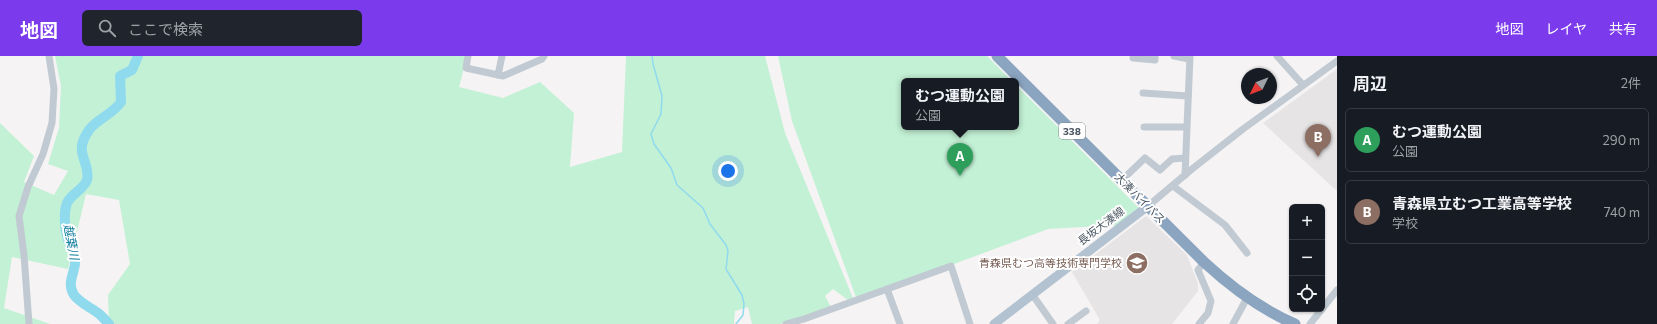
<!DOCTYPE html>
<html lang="ja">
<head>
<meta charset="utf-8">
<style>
  :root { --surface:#171b24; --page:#20242c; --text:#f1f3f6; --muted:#9ea1a6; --line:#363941; --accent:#7c3aed }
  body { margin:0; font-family:Commissioner,"Noto Sans JP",sans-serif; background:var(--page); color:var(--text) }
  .controls { position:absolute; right:12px; bottom:12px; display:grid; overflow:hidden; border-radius:6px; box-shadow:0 1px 3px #0004 }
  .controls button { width:36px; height:36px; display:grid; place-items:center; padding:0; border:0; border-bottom:1px solid var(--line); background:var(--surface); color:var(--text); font:20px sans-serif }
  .compass { position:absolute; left:1241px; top:12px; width:36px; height:36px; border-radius:50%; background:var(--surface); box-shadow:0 1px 3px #0004; rotate:227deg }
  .you { position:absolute; left:728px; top:115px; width:14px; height:14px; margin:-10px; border:3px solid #fff; border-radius:50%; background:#1a73e8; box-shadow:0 0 0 6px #1a73e833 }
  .badge { display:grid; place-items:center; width:26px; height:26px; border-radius:50%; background:var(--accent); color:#fff; font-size:13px; font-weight:700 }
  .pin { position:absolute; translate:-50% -33px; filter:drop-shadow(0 1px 2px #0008) }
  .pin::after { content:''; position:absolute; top:21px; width:14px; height:12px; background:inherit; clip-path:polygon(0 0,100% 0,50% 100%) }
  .popup { position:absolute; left:901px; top:22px; width:118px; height:52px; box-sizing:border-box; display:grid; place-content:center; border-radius:6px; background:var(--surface); filter:drop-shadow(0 1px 3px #0005); font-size:13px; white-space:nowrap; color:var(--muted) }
  .popup b { font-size:15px; color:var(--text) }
  .popup::after { content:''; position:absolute; left:50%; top:100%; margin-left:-8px; border:8px solid transparent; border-top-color:var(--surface) }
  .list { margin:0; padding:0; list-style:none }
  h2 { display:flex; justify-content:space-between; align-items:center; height:52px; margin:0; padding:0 16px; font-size:17px }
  h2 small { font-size:13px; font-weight:400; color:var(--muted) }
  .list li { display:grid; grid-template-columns:26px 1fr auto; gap:12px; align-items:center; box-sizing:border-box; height:64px; margin:0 8px 8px; padding:0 8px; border:1px solid var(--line); border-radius:6px }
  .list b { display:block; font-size:15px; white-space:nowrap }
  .list p { margin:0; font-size:13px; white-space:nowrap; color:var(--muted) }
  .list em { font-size:13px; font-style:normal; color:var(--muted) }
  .icon { flex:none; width:22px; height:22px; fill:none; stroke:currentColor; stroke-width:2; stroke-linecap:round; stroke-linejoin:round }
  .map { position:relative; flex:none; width:1337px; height:268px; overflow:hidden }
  header { display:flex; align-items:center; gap:24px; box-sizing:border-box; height:56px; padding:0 20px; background:var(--accent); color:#fff }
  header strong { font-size:19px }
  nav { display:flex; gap:22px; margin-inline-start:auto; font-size:14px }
  .search { width:280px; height:36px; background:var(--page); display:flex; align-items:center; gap:10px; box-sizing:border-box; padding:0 14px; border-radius:6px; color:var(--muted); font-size:15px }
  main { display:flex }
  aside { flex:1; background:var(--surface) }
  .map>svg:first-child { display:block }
</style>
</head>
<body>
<header>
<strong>地図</strong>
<div class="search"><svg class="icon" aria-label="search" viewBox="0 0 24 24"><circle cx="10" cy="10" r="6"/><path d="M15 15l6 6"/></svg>ここで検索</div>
<nav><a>地図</a><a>レイヤ</a><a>共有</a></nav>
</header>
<main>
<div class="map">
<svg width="1337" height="268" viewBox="0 0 1337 268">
  <rect width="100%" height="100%" fill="#f5f3f3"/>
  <g fill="#e6e4e5">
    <polygon points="1337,13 1337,135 1263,67"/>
    <polygon points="1146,160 1187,199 1198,228 1198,235 1172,268 1097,268 1100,264 1072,216"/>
  </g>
  <g fill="#c3f1d5">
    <polygon points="55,0 467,0 459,31 503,42 540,26 574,57 570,111 622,96 626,0 765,0 785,77 853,242 848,244 833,233 825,240 831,251 780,268 752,268 748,251 735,255 734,268 109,268 108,239 130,208 119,144 86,138 68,213 12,201 4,252 50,268 0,268 0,67 34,100 24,126 54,139 68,115 48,108 59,72 61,30"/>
    <polygon points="778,0 987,0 1012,25 904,25 904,71 1016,71 1016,29 1139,152 1117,169 1048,173 857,244 792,65"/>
  </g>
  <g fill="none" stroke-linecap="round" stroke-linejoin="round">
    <polyline stroke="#90daee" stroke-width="1.5" points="652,0 653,8 662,40 661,58 651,78 654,88 671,112 677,129 703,152 710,168 726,189 728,195 726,213 742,239 744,248 743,259 736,268"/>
    <path stroke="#90daee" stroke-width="10" d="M109 268C105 264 102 260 98 257 90 251 80 247 74 239 65 225 78 214 75 200 74 196 71 191 69 186 65 176 63 158 67 147 71 138 84 133 87 124 91 105 72 98 89 74 97 63 113 58 121 46L120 20 132 14 138 0"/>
    <g stroke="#c1cad2" stroke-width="7">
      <polyline points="468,0 466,12 503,20 542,3 544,0"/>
      <polyline points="1174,0 1189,3"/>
      <polyline points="1277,0 1303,29"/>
      <polyline points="1133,2 1155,4 1155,0"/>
      <polyline points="498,19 502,0"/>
      <polyline points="1143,37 1188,40"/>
      <polyline points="1144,71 1186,71"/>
      <polyline points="1185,119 1190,0"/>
      <polyline points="1122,124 1145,102 1160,114 1172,103 1185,102"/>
      <polyline points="1173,130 1225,169 1247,197"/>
      <polyline points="1148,150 1192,113 1243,73 1337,5"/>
      <polyline points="887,233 900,268"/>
      <polyline points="1032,238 1053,268"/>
      <polyline points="1322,253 1337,234"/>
      <polyline points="29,268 24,199 19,160 28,131 43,98 52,67 54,33 49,0"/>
      <polyline points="786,268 804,263 951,210 970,268"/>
      <polyline points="1068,268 1086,255"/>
      <polyline points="1199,268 1208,257 1211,245 1198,214 1204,206"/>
      <polyline points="1233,268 1247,242"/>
      <polyline points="1310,268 1322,253"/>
    </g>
    <polyline stroke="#b3c2d1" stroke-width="9" points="994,268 1148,150"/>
    <path stroke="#8ba5c1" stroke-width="11" d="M997 0 1204 206C1232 232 1260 253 1295 268"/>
  </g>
  <defs>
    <g id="university-disc" transform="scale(1.15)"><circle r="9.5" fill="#8d6e63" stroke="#fff"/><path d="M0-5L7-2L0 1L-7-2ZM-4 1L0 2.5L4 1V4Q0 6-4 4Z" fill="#fff"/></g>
  </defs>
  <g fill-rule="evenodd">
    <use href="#university-disc" x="1137" y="207"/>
  </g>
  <g text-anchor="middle" stroke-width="4" stroke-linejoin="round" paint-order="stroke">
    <rect fill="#fff" stroke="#808990" stroke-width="1" x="1059" y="67" width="26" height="16" rx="3"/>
    <g font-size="10" font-weight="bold" fill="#4a5661">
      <text x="1072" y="79">338</text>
    </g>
    <g font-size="11" fill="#4a5661" stroke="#fff">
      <text transform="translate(1140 142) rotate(45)" y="4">大湊バイパス</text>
      <text transform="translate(1101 170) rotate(-37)" y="4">長坂大湊線</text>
    </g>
    <g font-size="11" fill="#785e54" stroke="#fff" text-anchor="end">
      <text x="1122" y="211">青森県むつ高等技術専門学校</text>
    </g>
    <g font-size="12" font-style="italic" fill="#0c7c9b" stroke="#fff">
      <text transform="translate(71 186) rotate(79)" y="4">越葉川</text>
    </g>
  </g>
</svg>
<div class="controls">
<button>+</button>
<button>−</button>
<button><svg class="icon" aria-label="locate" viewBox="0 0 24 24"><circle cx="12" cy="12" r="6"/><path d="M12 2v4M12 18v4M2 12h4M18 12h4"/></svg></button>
</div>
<svg class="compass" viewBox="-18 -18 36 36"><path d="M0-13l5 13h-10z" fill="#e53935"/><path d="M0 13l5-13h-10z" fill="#9ea1a6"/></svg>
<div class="you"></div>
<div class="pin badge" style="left:960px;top:120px;background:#2e9e5b">A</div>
<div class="popup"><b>むつ運動公園</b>公園</div>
<div class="pin badge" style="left:1318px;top:101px;background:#8d6e63">B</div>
</div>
<aside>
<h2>周辺<small>2件</small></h2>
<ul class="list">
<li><span class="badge" style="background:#2e9e5b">A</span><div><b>むつ運動公園</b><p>公園</p></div><em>290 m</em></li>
<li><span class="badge" style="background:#8d6e63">B</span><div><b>青森県立むつ工業高等学校</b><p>学校</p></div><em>740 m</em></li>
</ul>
</aside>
</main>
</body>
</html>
